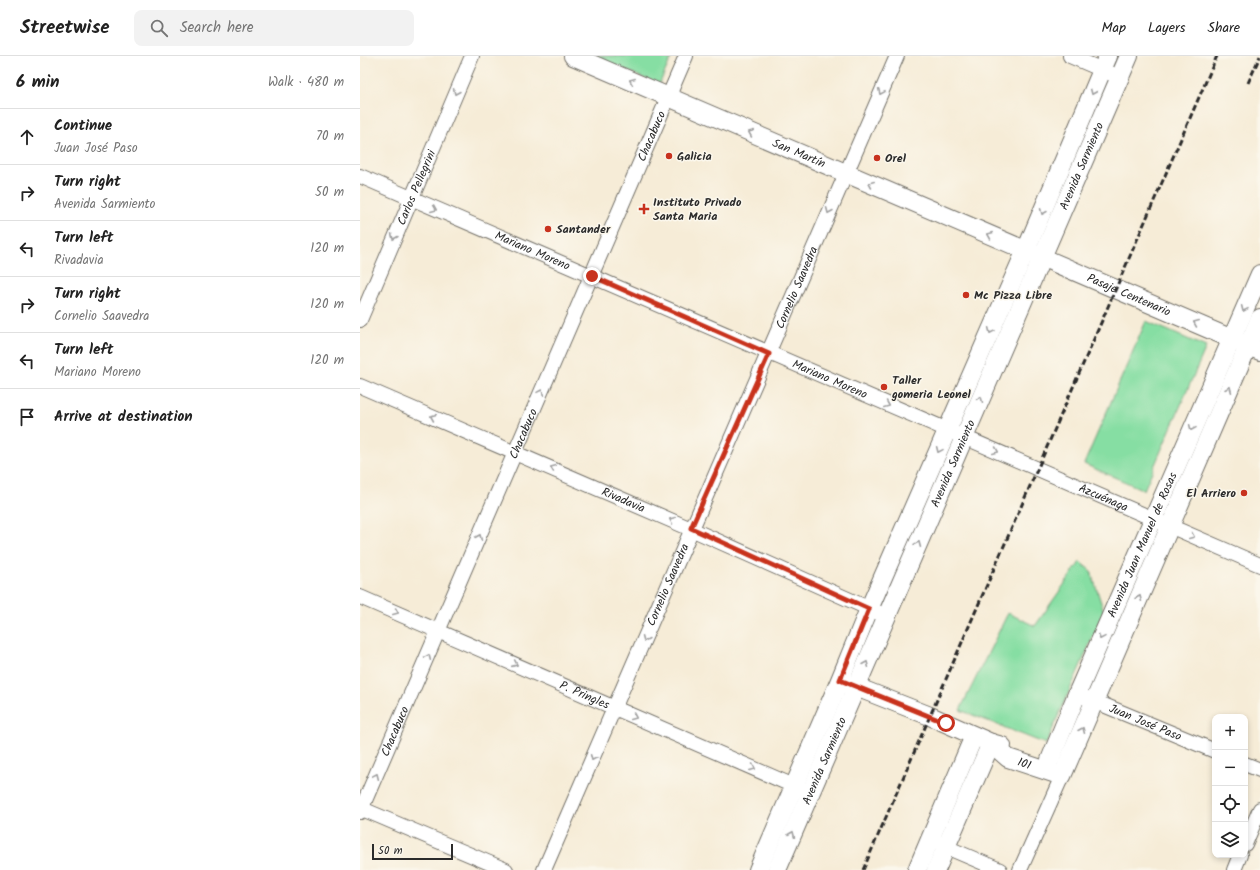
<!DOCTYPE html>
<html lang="en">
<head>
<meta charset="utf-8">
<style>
  :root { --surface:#fff; --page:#f2f2f2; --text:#222; --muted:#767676; --line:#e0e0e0 }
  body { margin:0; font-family:Kalam,sans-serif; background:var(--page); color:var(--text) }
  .controls { position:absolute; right:12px; bottom:12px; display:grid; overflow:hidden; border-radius:8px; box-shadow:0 2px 6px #0003 }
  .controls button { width:36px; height:36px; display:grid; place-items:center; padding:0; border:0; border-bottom:1px solid var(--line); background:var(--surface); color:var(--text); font:20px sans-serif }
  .scale { position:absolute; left:12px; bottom:10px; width:81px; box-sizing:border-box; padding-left:4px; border:2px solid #2b2b2b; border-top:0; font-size:11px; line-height:14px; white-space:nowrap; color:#2b2b2b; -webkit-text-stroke:3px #fbf7ec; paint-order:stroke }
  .stop { position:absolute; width:12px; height:12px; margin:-9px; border:3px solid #c8321e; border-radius:50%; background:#fff }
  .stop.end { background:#c8321e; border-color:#fff; box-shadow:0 1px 4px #0008 }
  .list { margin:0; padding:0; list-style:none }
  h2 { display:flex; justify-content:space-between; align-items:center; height:52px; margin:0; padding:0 16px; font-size:17px }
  h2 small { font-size:13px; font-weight:400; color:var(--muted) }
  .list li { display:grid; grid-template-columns:26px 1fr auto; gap:12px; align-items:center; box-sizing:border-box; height:56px; padding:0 16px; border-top:1px solid var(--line) }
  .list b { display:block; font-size:15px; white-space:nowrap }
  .list p { margin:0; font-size:13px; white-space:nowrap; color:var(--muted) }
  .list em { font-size:13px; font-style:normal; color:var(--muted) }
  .icon { flex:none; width:22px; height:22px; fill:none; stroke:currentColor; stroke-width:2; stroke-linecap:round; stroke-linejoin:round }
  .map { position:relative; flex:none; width:900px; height:814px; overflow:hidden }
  header { display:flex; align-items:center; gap:24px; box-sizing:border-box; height:56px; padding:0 20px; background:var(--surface); border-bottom:1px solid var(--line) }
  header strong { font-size:19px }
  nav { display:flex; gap:22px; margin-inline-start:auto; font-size:14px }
  .search { width:280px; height:36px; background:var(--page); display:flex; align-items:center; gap:10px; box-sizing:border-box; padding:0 14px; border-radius:8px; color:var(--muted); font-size:15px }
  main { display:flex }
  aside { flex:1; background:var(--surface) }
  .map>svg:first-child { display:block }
</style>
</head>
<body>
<header>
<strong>Streetwise</strong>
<div class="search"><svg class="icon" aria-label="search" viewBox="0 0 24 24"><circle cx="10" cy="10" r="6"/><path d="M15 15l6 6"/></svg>Search here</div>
<nav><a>Map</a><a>Layers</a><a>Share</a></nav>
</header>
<main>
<aside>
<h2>6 min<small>Walk · 480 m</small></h2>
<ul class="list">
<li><svg class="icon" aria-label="ahead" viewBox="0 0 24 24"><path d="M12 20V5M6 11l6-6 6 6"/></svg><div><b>Continue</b><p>Juan José Paso</p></div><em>70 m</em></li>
<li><svg class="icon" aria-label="right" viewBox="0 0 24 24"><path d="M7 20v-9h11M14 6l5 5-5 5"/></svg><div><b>Turn right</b><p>Avenida Sarmiento</p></div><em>50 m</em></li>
<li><svg class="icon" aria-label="left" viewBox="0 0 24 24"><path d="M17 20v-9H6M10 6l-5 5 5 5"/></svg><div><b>Turn left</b><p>Rivadavia</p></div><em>120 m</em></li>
<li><svg class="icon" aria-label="right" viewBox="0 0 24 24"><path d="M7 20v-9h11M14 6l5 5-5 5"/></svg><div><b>Turn right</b><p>Cornelio Saavedra</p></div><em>120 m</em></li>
<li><svg class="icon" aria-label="left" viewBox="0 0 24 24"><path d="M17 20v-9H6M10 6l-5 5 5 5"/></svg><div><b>Turn left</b><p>Mariano Moreno</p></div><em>120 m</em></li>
<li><svg class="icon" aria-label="arrive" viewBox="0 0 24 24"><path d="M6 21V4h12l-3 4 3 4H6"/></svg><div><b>Arrive at destination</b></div></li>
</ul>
</aside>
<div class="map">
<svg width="900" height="814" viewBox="0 0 900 814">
  <rect width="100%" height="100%" fill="#fbf7ec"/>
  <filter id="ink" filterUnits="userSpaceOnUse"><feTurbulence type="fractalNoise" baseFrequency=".025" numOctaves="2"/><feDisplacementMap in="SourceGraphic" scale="8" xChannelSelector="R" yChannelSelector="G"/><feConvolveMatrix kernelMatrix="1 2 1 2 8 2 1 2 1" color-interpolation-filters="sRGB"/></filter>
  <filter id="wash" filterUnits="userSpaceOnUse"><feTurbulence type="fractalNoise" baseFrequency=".012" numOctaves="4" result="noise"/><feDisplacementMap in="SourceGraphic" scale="16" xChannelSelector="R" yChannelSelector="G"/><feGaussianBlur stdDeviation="0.9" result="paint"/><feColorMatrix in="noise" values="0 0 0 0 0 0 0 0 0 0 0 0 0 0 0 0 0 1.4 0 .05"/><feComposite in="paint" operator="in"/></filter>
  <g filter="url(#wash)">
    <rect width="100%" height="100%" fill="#f6ecd7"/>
    <g fill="#86dea3" stroke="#588467">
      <polygon points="234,0 312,0 299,29"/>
      <polygon points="786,265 846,291 784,434 724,408"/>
      <polygon points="720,506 731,515 744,556 686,688 600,654 648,557 675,570"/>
    </g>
  </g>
  <g filter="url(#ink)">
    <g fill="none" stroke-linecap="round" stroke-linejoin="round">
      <g stroke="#726f67" stroke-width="16">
        <g id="minor">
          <polyline points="710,0 752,18"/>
          <path id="s1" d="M0 120 900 509"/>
          <path id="s2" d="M0 264 112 0"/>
          <path id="s3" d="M0 330 331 473 519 557"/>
          <path id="s4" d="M0 541 443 734"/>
          <path id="s5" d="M717 638 855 695"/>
          <polyline points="885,708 900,714"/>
          <polyline points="0,752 146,814"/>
          <path id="s6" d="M0 756 326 0"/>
          <polyline points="578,786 586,791 640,814"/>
          <polyline points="885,788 900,753"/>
          <path id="s7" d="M184 814 537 0"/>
          <polyline points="660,814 702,720"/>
          <polyline points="874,814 880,799"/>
        </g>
      </g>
      <g stroke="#726f67" stroke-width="20">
        <g id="major">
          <path id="s8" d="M213 0 900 295"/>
          <polyline points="486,627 570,660 631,687 642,690"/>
          <path id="s9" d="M631 687 648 702 702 720 900 262"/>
          <path id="s10" d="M690 704 717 638 900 218"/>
          <polyline points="398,814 480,624 509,553 666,194 748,0"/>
          <path id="s11" d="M417 814 769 0"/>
          <polyline points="557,814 614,680"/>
          <polyline points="576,814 631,687"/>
        </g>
      </g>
      <use href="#minor" stroke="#fff" stroke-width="14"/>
      <use href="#major" stroke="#fff" stroke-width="18"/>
      <g stroke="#2b2b2b" stroke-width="3" stroke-dasharray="6 3" stroke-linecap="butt">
        <polyline points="888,27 900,0"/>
        <polyline points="503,814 857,0"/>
      </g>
    </g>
    <defs><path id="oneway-chevron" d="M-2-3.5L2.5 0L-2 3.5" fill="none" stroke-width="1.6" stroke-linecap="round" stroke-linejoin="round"/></defs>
    <g stroke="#a0a0a0">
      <use href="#oneway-chevron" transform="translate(272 25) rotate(-157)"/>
      <use href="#oneway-chevron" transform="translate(96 36) rotate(113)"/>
      <use href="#oneway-chevron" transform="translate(521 36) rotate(114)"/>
      <use href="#oneway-chevron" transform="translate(733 36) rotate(113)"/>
      <use href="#oneway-chevron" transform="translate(391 77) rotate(-157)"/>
      <use href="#oneway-chevron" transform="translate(511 128) rotate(-157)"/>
      <use href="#oneway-chevron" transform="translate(74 153) rotate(23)"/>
      <use href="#oneway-chevron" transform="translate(469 155) rotate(113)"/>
      <use href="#oneway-chevron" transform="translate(683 156) rotate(113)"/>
      <use href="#oneway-chevron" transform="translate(630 179) rotate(-157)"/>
      <use href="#oneway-chevron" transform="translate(34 181) rotate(113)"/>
      <use href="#oneway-chevron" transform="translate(884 253) rotate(114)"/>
      <use href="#oneway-chevron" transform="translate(836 267) rotate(-157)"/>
      <use href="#oneway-chevron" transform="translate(631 275) rotate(114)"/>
      <use href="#oneway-chevron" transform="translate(869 333) rotate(-67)"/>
      <use href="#oneway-chevron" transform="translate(181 336) rotate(-66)"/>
      <use href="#oneway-chevron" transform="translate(620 343) rotate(-67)"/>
      <use href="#oneway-chevron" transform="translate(527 349) rotate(23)"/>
      <use href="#oneway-chevron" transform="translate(73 361) rotate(-157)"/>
      <use href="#oneway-chevron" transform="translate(832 372) rotate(114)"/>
      <use href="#oneway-chevron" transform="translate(579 394) rotate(114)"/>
      <use href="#oneway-chevron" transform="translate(636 395) rotate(23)"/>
      <use href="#oneway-chevron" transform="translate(193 412) rotate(-157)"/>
      <use href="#oneway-chevron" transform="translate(312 464) rotate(-157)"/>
      <use href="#oneway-chevron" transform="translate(832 480) rotate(23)"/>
      <use href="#oneway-chevron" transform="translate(119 481) rotate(-67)"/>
      <use href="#oneway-chevron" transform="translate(558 488) rotate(-67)"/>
      <use href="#oneway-chevron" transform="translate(779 542) rotate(-67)"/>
      <use href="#oneway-chevron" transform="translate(36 556) rotate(23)"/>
      <use href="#oneway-chevron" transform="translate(741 581) rotate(114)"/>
      <use href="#oneway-chevron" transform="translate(285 583) rotate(113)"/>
      <use href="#oneway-chevron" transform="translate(68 601) rotate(-66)"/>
      <use href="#oneway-chevron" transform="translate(155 608) rotate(24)"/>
      <use href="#oneway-chevron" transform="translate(506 608) rotate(-67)"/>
      <use href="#oneway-chevron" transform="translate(274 661) rotate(23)"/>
      <use href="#oneway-chevron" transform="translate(722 674) rotate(-67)"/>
      <use href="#oneway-chevron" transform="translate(233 702) rotate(114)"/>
      <use href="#oneway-chevron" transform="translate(393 712) rotate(23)"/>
      <use href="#oneway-chevron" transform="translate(16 720) rotate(-66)"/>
      <use href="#oneway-chevron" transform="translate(432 778) rotate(-67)"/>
    </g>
  </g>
  <g fill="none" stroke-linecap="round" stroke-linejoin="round" filter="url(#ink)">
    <polyline stroke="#c8321e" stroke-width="5" points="232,220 409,298 331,472 509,553 480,624 586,667"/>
  </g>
  <g fill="#c8321e" stroke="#fbf7ec" stroke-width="1.5">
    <circle cx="309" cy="100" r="4"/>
    <circle cx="517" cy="102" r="4"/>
    <path d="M282 147h4v4h4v4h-4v4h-4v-4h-4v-4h4z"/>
    <circle cx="188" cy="173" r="4"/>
    <circle cx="606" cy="239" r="4"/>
    <circle cx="524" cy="331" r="4"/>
    <circle cx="884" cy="437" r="4"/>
  </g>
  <g text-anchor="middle" stroke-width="3" stroke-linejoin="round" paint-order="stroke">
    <g font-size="12" fill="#2b2b2b" stroke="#fbf7ec">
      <text dy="4" stroke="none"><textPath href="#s6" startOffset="736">Chacabuco</textPath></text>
      <text dy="4" stroke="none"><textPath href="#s8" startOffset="246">San Martín</textPath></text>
      <text dy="4" stroke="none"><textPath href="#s11" startOffset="767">Avenida Sarmiento</textPath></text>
      <text dy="4" stroke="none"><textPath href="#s2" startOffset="144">Carlos Pellegrini</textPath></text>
      <text dy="4" stroke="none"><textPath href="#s1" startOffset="188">Mariano Moreno</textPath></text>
      <text dy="4" stroke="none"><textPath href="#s7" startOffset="635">Cornelio Saavedra</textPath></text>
      <text dy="4" stroke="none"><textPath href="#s8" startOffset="605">Pasaje Centenario</textPath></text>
      <text dy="4" stroke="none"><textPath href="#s1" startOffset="512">Mariano Moreno</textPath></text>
      <text dy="4" stroke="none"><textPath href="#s6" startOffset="412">Chacabuco</textPath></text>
      <text dy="4" stroke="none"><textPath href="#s11" startOffset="443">Avenida Sarmiento</textPath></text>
      <text dy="4" stroke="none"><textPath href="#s1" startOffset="810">Azcuénaga</textPath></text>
      <text dy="4" stroke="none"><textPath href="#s3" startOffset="287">Rivadavia</textPath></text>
      <text dy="4" stroke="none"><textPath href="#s10" startOffset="234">Avenida Juan Manuel de Rosas</textPath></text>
      <text dy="4" stroke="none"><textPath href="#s7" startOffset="311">Cornelio Saavedra</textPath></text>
      <text dy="4" stroke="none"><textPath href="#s4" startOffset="245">P. Pringles</textPath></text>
      <text dy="4" stroke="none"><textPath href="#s5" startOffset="74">Juan José Paso</textPath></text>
      <text dy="4" stroke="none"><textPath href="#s6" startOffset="88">Chacabuco</textPath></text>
      <text dy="4" stroke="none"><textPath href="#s11" startOffset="119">Avenida Sarmiento</textPath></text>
      <text dy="4" stroke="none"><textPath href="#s9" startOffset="40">101</textPath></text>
    </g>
    <g font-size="12" font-weight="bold" fill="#2b2b2b" stroke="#fbf7ec" text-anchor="start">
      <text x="317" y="104">Galicia</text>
      <text x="525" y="106">Orel</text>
      <text x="293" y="150">Instituto Privado<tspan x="293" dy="14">Santa Maria</tspan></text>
      <text x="196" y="177">Santander</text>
      <text x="614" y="243">Mc Pizza Libre</text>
      <text x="532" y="328">Taller<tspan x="532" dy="14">gomeria Leonel</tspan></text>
      <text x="876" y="441" text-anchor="end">El Arriero</text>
    </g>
  </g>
</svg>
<div class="controls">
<button>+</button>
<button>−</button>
<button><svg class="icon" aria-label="locate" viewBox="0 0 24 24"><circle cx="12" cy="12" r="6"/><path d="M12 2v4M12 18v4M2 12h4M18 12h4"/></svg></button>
<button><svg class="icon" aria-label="layers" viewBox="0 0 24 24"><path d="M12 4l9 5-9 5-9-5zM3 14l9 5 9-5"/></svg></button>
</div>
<div class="scale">50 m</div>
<div class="stop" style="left:586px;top:667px"></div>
<div class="stop end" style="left:232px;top:220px"></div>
</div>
</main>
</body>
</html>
